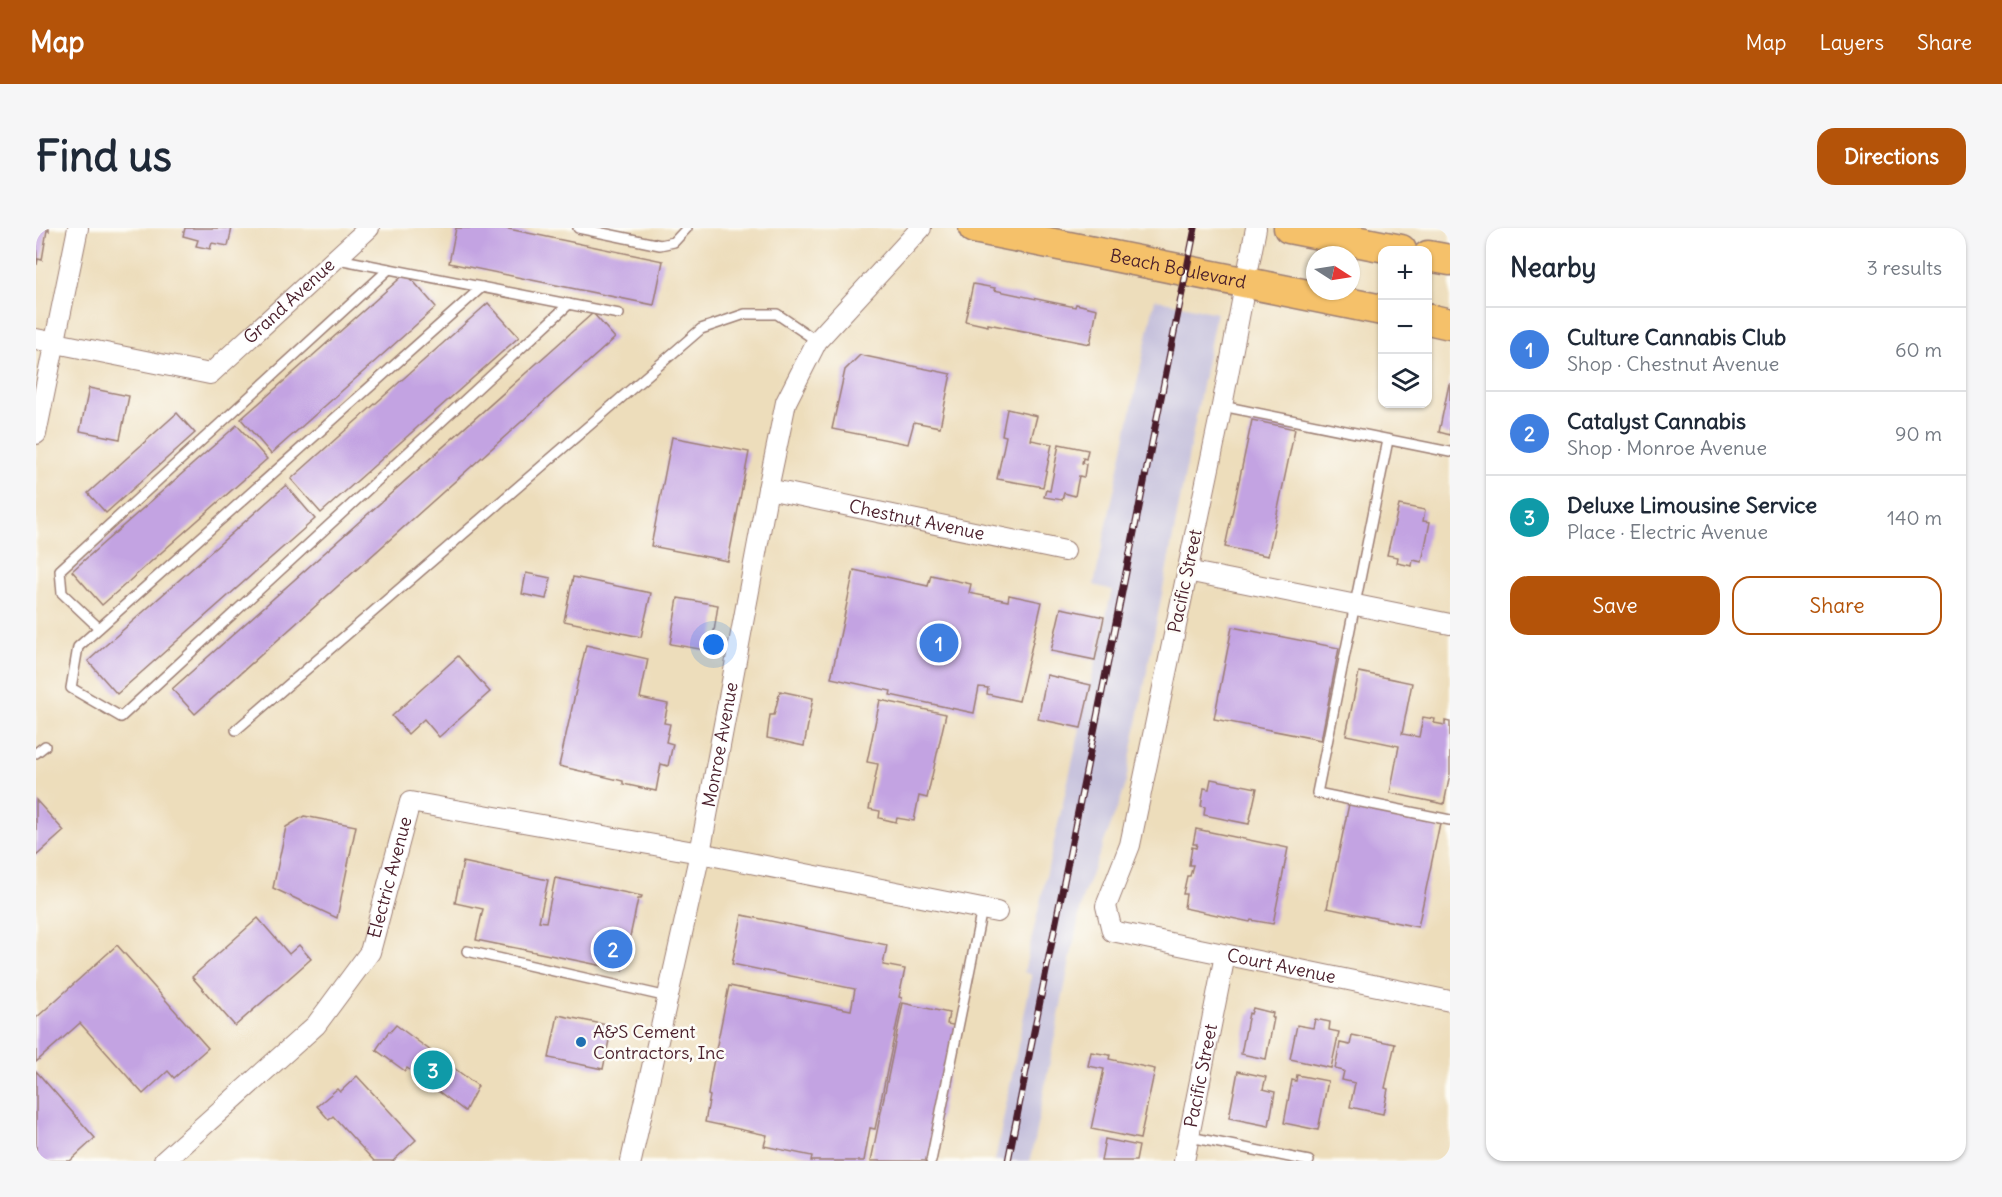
<!DOCTYPE html>
<html lang="en">
<head>
<meta charset="utf-8">
<style>
  :root { --surface:#fff; --page:#f6f6f7; --text:#1f2937; --muted:#747a83; --line:#e0e1e3; --accent:#b45309 }
  body { margin:0; font-family:Delius,sans-serif; background:var(--page); color:var(--text) }
  .controls { position:absolute; right:18px; top:18px; display:grid; overflow:hidden; border-radius:12px; box-shadow:0 2px 4px #0004 }
  .controls button { width:54px; height:54px; display:grid; place-items:center; padding:0; border:0; border-bottom:2px solid var(--line); background:var(--surface); color:var(--text); font:30px sans-serif }
  .compass { position:absolute; left:1270px; top:18px; width:54px; height:54px; border-radius:50%; background:var(--surface); box-shadow:0 2px 4px #0004; rotate:102deg }
  .you { position:absolute; left:678px; top:417px; width:21px; height:21px; margin:-15px; border:4px solid #fff; border-radius:50%; background:#1a73e8; box-shadow:0 0 0 9px #1a73e833 }
  .badge { display:grid; place-items:center; width:39px; height:39px; border-radius:50%; background:var(--accent); color:#fff; font-size:20px; font-weight:700 }
  .pin { position:absolute; translate:-50% -50%; border:3px solid #fff; box-shadow:0 2px 6px #0006 }
  .list { margin:0; padding:0; list-style:none }
  h2 { display:flex; justify-content:space-between; align-items:center; height:78px; margin:0; padding:0 24px; font-size:26px }
  h2 small { font-size:20px; font-weight:400; color:var(--muted) }
  .list li { display:grid; grid-template-columns:39px 1fr auto; gap:18px; align-items:center; box-sizing:border-box; height:84px; padding:0 24px; border-top:2px solid var(--line) }
  .list b { display:block; font-size:22px; white-space:nowrap }
  .list p { margin:0; font-size:20px; white-space:nowrap; color:var(--muted) }
  .list em { font-size:20px; font-style:normal; color:var(--muted) }
  .actions { display:flex; gap:12px; padding:18px 24px }
  .actions a { flex:1; padding:14px 0; border:2px solid var(--accent); border-radius:18px; text-align:center; font-size:21px; color:var(--accent) }
  .actions .main { background:var(--accent); color:#fff }
  .icon { flex:none; width:33px; height:33px; fill:none; stroke:currentColor; stroke-width:2; stroke-linecap:round; stroke-linejoin:round }
  .map { position:relative; flex:none; width:1414px; height:933px; overflow:hidden; border-radius:18px }
  header { display:flex; align-items:center; gap:36px; box-sizing:border-box; height:84px; padding:0 30px; background:var(--accent); color:#fff }
  header strong { font-size:28px }
  nav { display:flex; gap:33px; margin-inline-start:auto; font-size:21px }
  .intro { display:flex; align-items:center; justify-content:space-between; box-sizing:border-box; height:144px; padding:0 36px }
  h1 { margin:0; font-size:42px }
  .button { padding:15px 27px; border-radius:18px; background:var(--accent); color:#fff; font-size:21px; font-weight:700 }
  main { display:flex; gap:36px; padding:0 36px }
  aside { flex:1; background:var(--surface); border-radius:18px; box-shadow:0 2px 4px #0004 }
  .map>svg:first-child { display:block }
</style>
</head>
<body>
<header>
<strong>Map</strong>
<nav><a>Map</a><a>Layers</a><a>Share</a></nav>
</header>
<div class="intro"><h1>Find us</h1><a class="button">Directions</a></div>
<main>
<div class="map">
<svg width="1414" height="933" viewBox="0 0 1414 933">
  <rect width="100%" height="100%" fill="#fdfcf7"/>
  <filter id="ink" filterUnits="userSpaceOnUse"><feTurbulence type="fractalNoise" baseFrequency=".0167" numOctaves="2"/><feDisplacementMap in="SourceGraphic" scale="12" xChannelSelector="R" yChannelSelector="G"/><feConvolveMatrix kernelMatrix="1 2 1 2 8 2 1 2 1" color-interpolation-filters="sRGB"/></filter>
  <filter id="wash" filterUnits="userSpaceOnUse"><feTurbulence type="fractalNoise" baseFrequency=".008" numOctaves="4" result="noise"/><feDisplacementMap in="SourceGraphic" scale="24" xChannelSelector="R" yChannelSelector="G"/><feGaussianBlur stdDeviation="1.35" result="paint"/><feColorMatrix in="noise" values="0 0 0 0 0 0 0 0 0 0 0 0 0 0 0 0 0 1.4 0 .05"/><feComposite in="paint" operator="in"/></filter>
  <g filter="url(#wash)">
    <rect width="100%" height="100%" fill="#edddbb"/>
    <polygon fill="#c5c0db" points="1119,71 1180,85 1088,563 1047,668 994,933 959,933 996,747 988,744 1076,362 1058,357"/>
    <g id="blocks">
      <g fill="#c3a3e2">
        <polygon points="0,0 13,0 13,3 11,2 6,32 2,31 1,37"/>
        <polygon points="149,0 196,0 192,18 176,15 174,21 160,18 162,12 147,8"/>
        <polygon points="420,0 468,0 627,33 618,77 413,35"/>
        <polygon points="370,45 400,79 235,226 205,191"/>
        <polygon points="937,56 959,60 958,62 1039,79 1040,76 1061,81 1054,116 952,96 952,98 929,93"/>
        <polygon points="452,75 483,109 285,285 255,251"/>
        <polygon points="557,85 579,110 159,486 136,461"/>
        <polygon points="824,127 915,146 904,199 878,194 872,216 796,201 809,142"/>
        <polygon points="1413,156 1414,156 1414,207 1403,204"/>
        <polygon points="53,160 93,168 84,211 44,203"/>
        <polygon points="971,181 1001,188 995,212 1016,216 1007,259 961,251 970,208 966,207"/>
        <polygon points="141,185 159,205 70,285 52,265"/>
        <polygon points="1216,192 1259,201 1232,328 1189,319"/>
        <polygon points="201,197 231,231 66,377 36,343"/>
        <polygon points="636,209 713,224 692,333 615,318"/>
        <polygon points="1023,216 1052,222 1050,231 1047,230 1046,235 1050,236 1048,249 1043,248 1039,268 1028,265 1026,272 1008,269 1010,262 1014,263"/>
        <polygon points="250,257 279,291 81,466 52,433"/>
        <polygon points="1363,277 1389,282 1387,293 1394,294 1386,334 1377,332 1376,338 1361,335 1362,329 1351,327"/>
        <polygon points="818,342 892,358 895,347 935,356 933,365 972,373 973,367 1006,374 983,473 951,466 952,460 943,459 938,485 854,467 855,463 795,450"/>
        <polygon points="490,345 515,350 510,371 486,366"/>
        <polygon points="537,349 615,365 605,409 528,393"/>
        <polygon points="642,370 682,377 675,423 634,416"/>
        <polygon points="1025,380 1068,389 1059,432 1015,423"/>
        <polygon points="1196,399 1303,420 1285,512 1178,491"/>
        <polygon points="550,417 612,431 604,470 632,476 628,495 634,496 630,514 637,516 632,538 625,536 620,563 587,556 587,553 523,538"/>
        <polygon points="422,428 454,464 403,509 388,491 372,506 356,488"/>
        <polygon points="1323,444 1376,455 1366,506 1383,509 1387,489 1399,491 1398,495 1409,497 1409,493 1414,494 1414,546 1408,576 1354,565 1363,518 1310,507"/>
        <polygon points="1011,447 1055,457 1045,500 1002,491"/>
        <polygon points="744,463 777,470 768,518 731,510 734,487 738,487"/>
        <polygon points="844,472 910,486 891,570 883,568 878,593 861,590 860,594 843,590 844,583 833,581 842,536 831,534"/>
        <polygon points="1175,551 1221,560 1213,596 1168,587 1169,579 1165,578 1168,560 1173,561"/>
        <polygon points="0,572 28,603 0,628"/>
        <polygon points="1313,576 1404,595 1382,699 1291,680"/>
        <polygon points="268,588 320,598 301,690 237,660 250,599"/>
        <polygon points="1160,601 1252,620 1237,696 1215,692 1214,694 1148,680 1150,666 1147,666 1151,648 1154,648 1157,637 1153,637 1156,619 1160,620 1161,616 1157,616"/>
        <polygon points="427,634 512,652 503,693 510,694 519,650 606,668 605,671 602,671 587,742 440,712 447,681 419,675"/>
        <polygon points="706,687 851,717 847,737 869,741 863,769 866,770 839,901 834,900 828,933 775,933 776,928 728,918 731,907 669,894 674,868 672,867 675,846 693,758 815,782 819,761 696,736"/>
        <polygon points="222,690 253,726 263,717 275,731 199,798 156,749"/>
        <polygon points="81,717 172,820 138,850 132,843 107,866 44,795 0,834 0,790"/>
        <polygon points="867,775 913,785 911,796 922,798 895,933 835,933"/>
        <polygon points="1217,780 1237,785 1236,790 1238,790 1230,831 1205,826 1213,785 1215,786"/>
        <polygon points="522,787 576,798 567,841 513,830"/>
        <polygon points="1279,791 1294,794 1293,802 1303,804 1295,840 1254,831 1261,797 1277,800"/>
        <polygon points="360,797 442,858 429,883 371,840 369,843 340,822 353,803 354,804"/>
        <polygon points="1316,807 1359,816 1349,860 1352,861 1347,886 1314,879 1319,855 1306,852 1308,843 1299,841 1304,815 1314,817"/>
        <polygon points="1055,824 1074,827 1073,831 1119,841 1104,911 1055,901 1068,841 1052,838"/>
        <polygon points="0,843 59,910 34,933 0,933"/>
        <polygon points="1202,843 1230,849 1227,861 1239,864 1233,898 1193,890"/>
        <polygon points="1261,847 1292,853 1282,902 1248,895 1256,852 1260,853"/>
        <polygon points="321,848 380,912 357,933 338,933 297,888 293,892 281,878 301,861 304,864"/>
        <polygon points="1069,911 1103,918 1100,933 1065,933"/>
      </g>
    </g>
  </g>
  <g filter="url(#ink)">
    <use href="#blocks" fill-opacity="0" stroke="#9c7e73" stroke-width="1.5"/>
    <g fill="none" stroke-linecap="round" stroke-linejoin="round">
      <g stroke="#9c7e73" stroke-width="12">
        <g id="service">
          <polyline points="542,0 624,17 638,14 651,0"/>
          <polyline points="302,31 583,86"/>
          <polyline points="446,59 42,419 35,460 85,489 533,76"/>
          <polyline points="1186,178 1414,224"/>
          <polyline points="1352,212 1281,565 1414,592"/>
          <polyline points="63,400 26,365 24,342 353,41"/>
          <polyline points="200,502 665,101 709,86 741,86 781,113"/>
          <polyline points="0,525 9,518"/>
          <polyline points="431,723 632,769"/>
          <polyline points="1154,909 1273,933"/>
          <polyline points="895,933 946,681"/>
        </g>
      </g>
      <g stroke="#9c7e73" stroke-width="22">
        <g id="minor">
          <path id="s1" d="M1220 0 1186 178 1094 617 1070 678 1076 703 1414 773"/>
          <path id="s2" d="M0 111 174 146 333 0"/>
          <polyline points="0,206 42,0"/>
          <path id="s3" d="M732 261 1029 323"/>
          <polyline points="1151,343 1414,396"/>
          <path id="s4" d="M128 933 280 797 334 724 374 574 664 625 961 684"/>
          <path id="s5" d="M595 933 664 625 732 261 750 174 781 113 885 0"/>
          <path id="s6" d="M1148 933 1189 727"/>
        </g>
      </g>
      <g stroke="#9c7e73" stroke-width="33">
        <g id="primary">
          <path id="s7" d="M938 0 1346 82"/>
          <polyline points="1253,0 1365,22"/>
          <polyline points="1392,28 1414,32"/>
          <polyline points="1392,91 1414,96"/>
        </g>
      </g>
      <use href="#service" stroke="#fff" stroke-width="9"/>
      <use href="#minor" stroke="#fff" stroke-width="20"/>
      <use href="#primary" stroke="#f5c16b" stroke-width="30"/>
      <g stroke="#4a1f2b" stroke-width="7">
        <polyline id="rail" points="972,933 1159,0"/>
      </g>
      <use href="#rail" stroke="#fdfcf7" stroke-width="4.5" stroke-dasharray="14" stroke-linecap="butt"/>
    </g>
  </g>
  <circle fill="#1f6fb2" stroke="#fdfcf7" stroke-width="2" cx="545" cy="814" r="6"/>
  <g text-anchor="middle" stroke-width="5" stroke-linejoin="round" paint-order="stroke">
    <g font-size="18" fill="#4a1f2b" stroke="#fdfcf7">
      <text dy="6" stroke="none"><textPath href="#s7" startOffset="208">Beach Boulevard</textPath></text>
      <text dy="6" stroke="none"><textPath href="#s2" startOffset="285">Grand Avenue</textPath></text>
      <text dy="6" stroke="none"><textPath href="#s3" startOffset="152">Chestnut Avenue</textPath></text>
      <text transform="translate(1149 353) rotate(-78)" y="6">Pacific Street</text>
      <text dy="6" stroke="none"><textPath href="#s5" startOffset="426">Monroe Avenue</textPath></text>
      <text dy="6" stroke="none"><textPath href="#s4" startOffset="372">Electric Avenue</textPath></text>
      <text dy="6" stroke="none"><textPath href="#s1" startOffset="894">Court Avenue</textPath></text>
      <text dy="6" stroke="none"><textPath href="#s6" startOffset="87">Pacific Street</textPath></text>
    </g>
    <g font-size="18" fill="#4a1f2b" stroke="#fdfcf7" text-anchor="start">
      <text x="557" y="810">A&amp;S Cement<tspan x="557" dy="21">Contractors, Inc</tspan></text>
    </g>
  </g>
</svg>
<div class="controls">
<button>+</button>
<button>−</button>
<button><svg class="icon" aria-label="layers" viewBox="0 0 24 24"><path d="M12 4l9 5-9 5-9-5zM3 14l9 5 9-5"/></svg></button>
</div>
<svg class="compass" viewBox="-18 -18 36 36"><path d="M0-13l5 13h-10z" fill="#e53935"/><path d="M0 13l5-13h-10z" fill="#747a83"/></svg>
<div class="you"></div>
<div class="pin badge" style="left:903px;top:415px;background:#3f7fe0">1</div>
<div class="pin badge" style="left:577px;top:721px;background:#3f7fe0">2</div>
<div class="pin badge" style="left:397px;top:842px;background:#0f9aa8">3</div>
</div>
<aside>
<h2>Nearby<small>3 results</small></h2>
<ul class="list">
<li><span class="badge" style="background:#3f7fe0">1</span><div><b>Culture Cannabis Club</b><p>Shop · Chestnut Avenue</p></div><em>60 m</em></li>
<li><span class="badge" style="background:#3f7fe0">2</span><div><b>Catalyst Cannabis</b><p>Shop · Monroe Avenue</p></div><em>90 m</em></li>
<li><span class="badge" style="background:#0f9aa8">3</span><div><b>Deluxe Limousine Service</b><p>Place · Electric Avenue</p></div><em>140 m</em></li>
</ul>
<div class="actions"><a class="main">Save</a><a>Share</a></div>
</aside>
</main>
</body>
</html>
